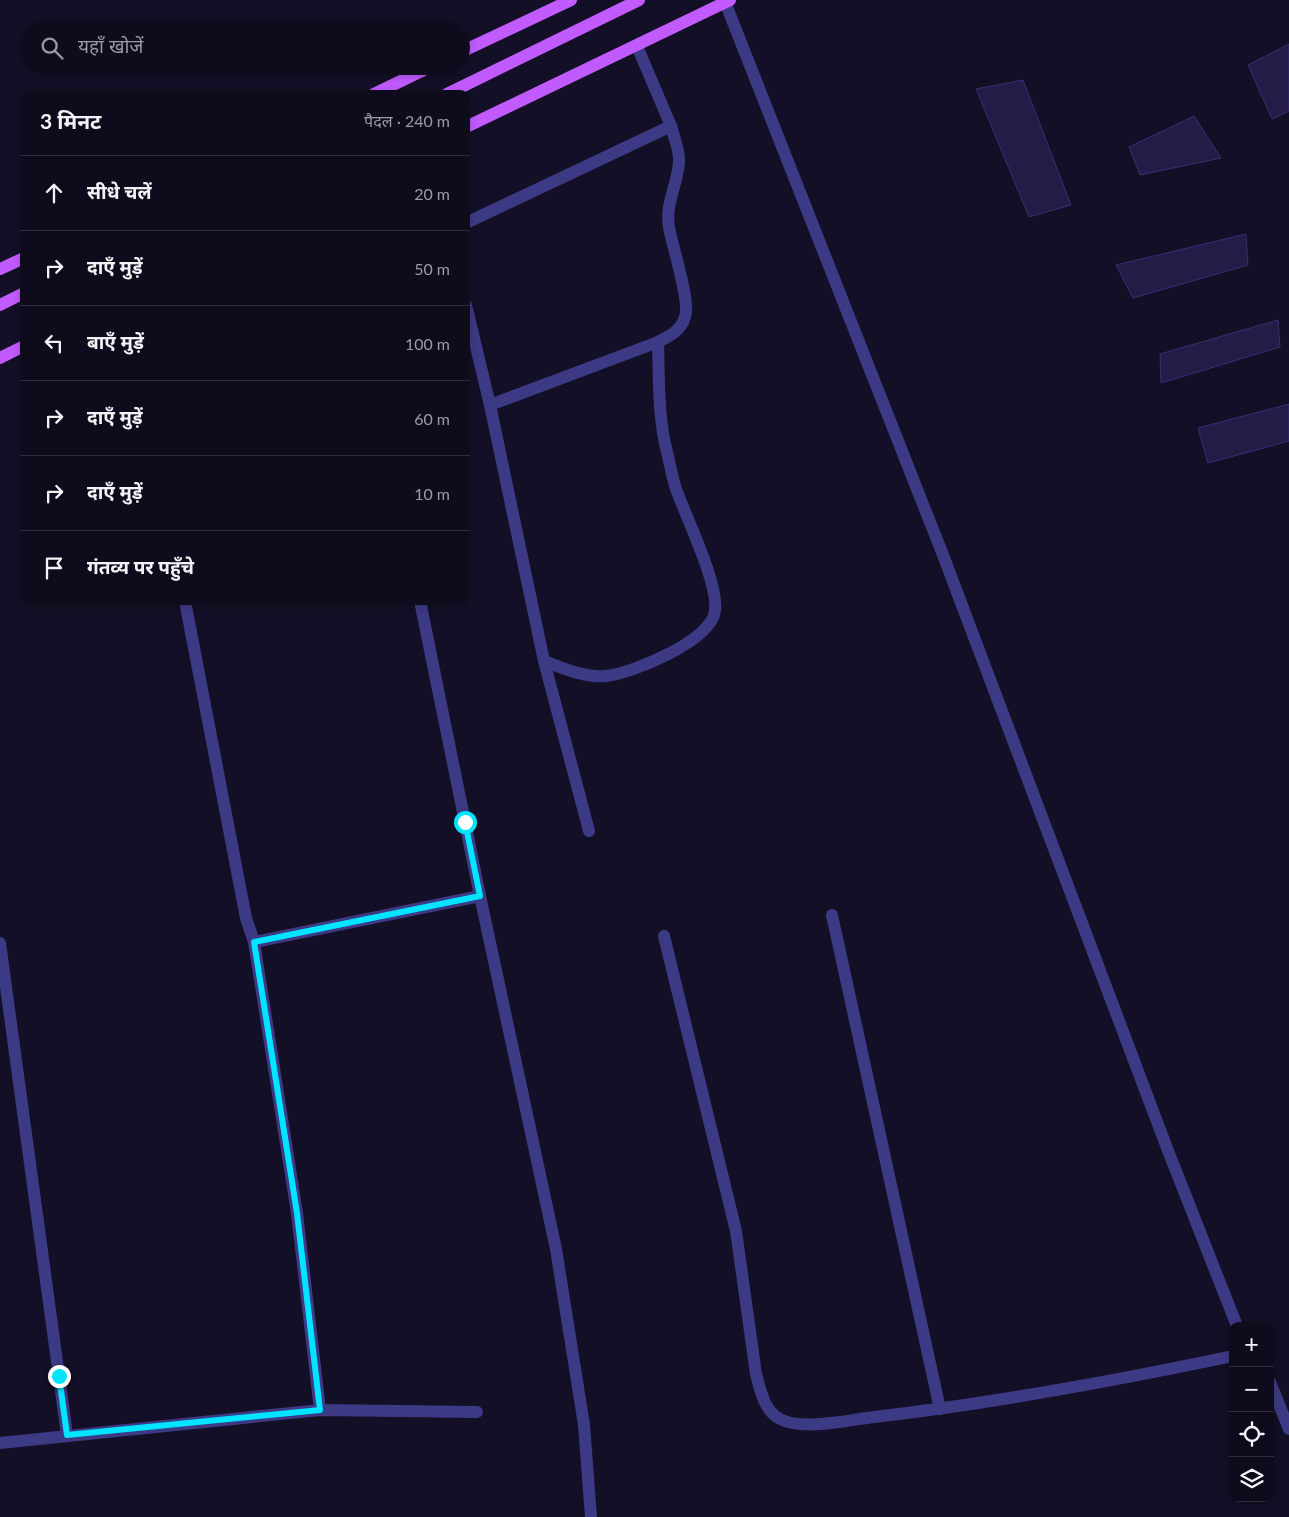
<!DOCTYPE html>
<html lang="hi">
<head>
<meta charset="utf-8">
<style>
  :root { --surface:#0e0b1c; --page:#1c1929; --text:#f1f3f6; --muted:#9b9ba3; --line:#2e2b3b }
  body { margin:0; font-family:Lato,"Noto Sans Devanagari",sans-serif; background:var(--page); color:var(--text) }
  .controls { position:absolute; right:15px; bottom:15px; display:grid; overflow:hidden; border-radius:10px; box-shadow:0 2px 8px #0003 }
  .controls button { width:45px; height:45px; display:grid; place-items:center; padding:0; border:0; border-bottom:1px solid var(--line); background:var(--surface); color:var(--text); font:25px sans-serif }
  .stop { position:absolute; width:15px; height:15px; margin:-11px; border:4px solid #00e5ff; border-radius:50%; background:#fff }
  .stop.end { background:#00e5ff; border-color:#fff; box-shadow:0 1px 5px #0008 }
  .list { margin:0; padding:0; list-style:none }
  h2 { display:flex; justify-content:space-between; align-items:center; height:65px; margin:0; padding:0 20px; font-size:21px }
  h2 small { font-size:16px; font-weight:400; color:var(--muted) }
  .list li { display:grid; grid-template-columns:32px 1fr auto; gap:15px; align-items:center; box-sizing:border-box; height:75px; padding:0 20px; border-top:1px solid var(--line) }
  .list b { display:block; font-size:19px; white-space:nowrap }
  .list em { font-size:16px; font-style:normal; color:var(--muted) }
  .icon { flex:none; width:28px; height:28px; fill:none; stroke:currentColor; stroke-width:2; stroke-linecap:round; stroke-linejoin:round }
  .map { position:relative; flex:none; width:1289px; height:1517px; overflow:hidden }
  .search { position:absolute; background:var(--surface); box-shadow:0 2px 8px #0003; left:20px; top:20px; width:450px; height:55px; display:flex; align-items:center; gap:12px; box-sizing:border-box; padding:0 18px; border-radius:28px; color:var(--muted); font-size:19px }
  .panel { position:absolute; background:var(--surface); box-shadow:0 2px 8px #0003; left:20px; top:90px; width:450px; height:515px; border-radius:10px }
  .map>svg:first-child { display:block }
</style>
</head>
<body>
<div class="map">
<svg width="1289" height="1517" viewBox="0 0 1289 1517">
  <rect width="100%" height="100%" fill="#130f26"/>
  <g fill="#241b47" stroke="#3b2d73">
    <polygon points="1289,44 1289,111 1272,119 1248,65"/>
    <polygon points="1023,80 1071,205 1029,217 976,89"/>
    <polygon points="1194,116 1221,158 1140,175 1129,147"/>
    <polygon points="1246,234 1248,265 1133,298 1116,265"/>
    <polygon points="1278,320 1280,347 1161,383 1160,354"/>
    <polygon points="1289,404 1289,441 1208,463 1198,428"/>
  </g>
  <g fill="none" stroke-linecap="round" stroke-linejoin="round">
    <g stroke="#3d3a85" stroke-width="12">
      <polyline points="725,2 943,555 1167,1148 1237,1326"/>
      <polyline points="466,223 671,126 637,46"/>
      <path d="M466 305 490 405 544 661C563 668 585 678 606 676 633 673 711 641 715 611 719 584 686 517 676 489 672 477 670 464 667 452 658 419 659 377 658 342 669 336 681 331 685 317 691 302 672 246 669 227 665 204 677 186 679 163 680 150 674 138 671 126"/>
      <polyline points="490,405 658,342"/>
      <polyline points="185,601 246,918 254,942 297,1213 320,1410"/>
      <polyline points="420,601 480,896 556,1249 584,1425 591,1517"/>
      <polyline points="544,661 589,831"/>
      <polyline points="832,915 940,1409"/>
      <path d="M664 936 736 1231 756 1374C760 1389 764 1411 780 1419 803 1431 849 1420 874 1417 994 1403 1114 1381 1233 1356"/>
      <polyline points="254,942 480,896"/>
      <polyline points="0,943 67,1435"/>
      <polyline points="1270,1382 1289,1429"/>
      <polyline points="0,1443 320,1410 477,1412"/>
    </g>
    <g stroke="#c25bff" stroke-width="12">
      <polyline points="461,52 571,0"/>
      <polyline points="374,94 432,66"/>
      <polyline points="447,94 639,0"/>
      <polyline points="466,127 730,0"/>
      <polyline points="0,269 24,258"/>
      <polyline points="0,305 24,293"/>
      <polyline points="0,358 24,346"/>
    </g>
  </g>
  <g fill="none" stroke-linecap="round" stroke-linejoin="round">
    <polyline stroke="#00e5ff" stroke-width="6" points="59,1376 67,1435 320,1410 297,1213 254,942 480,896 465,822"/>
  </g>
</svg>
<div class="controls">
<button>+</button>
<button>−</button>
<button><svg class="icon" aria-label="locate" viewBox="0 0 24 24"><circle cx="12" cy="12" r="6"/><path d="M12 2v4M12 18v4M2 12h4M18 12h4"/></svg></button>
<button><svg class="icon" aria-label="layers" viewBox="0 0 24 24"><path d="M12 4l9 5-9 5-9-5zM3 14l9 5 9-5"/></svg></button>
</div>
<div class="stop" style="left:465px;top:822px"></div>
<div class="stop end" style="left:59px;top:1376px"></div>
<div class="search"><svg class="icon" aria-label="search" viewBox="0 0 24 24"><circle cx="10" cy="10" r="6"/><path d="M15 15l6 6"/></svg>यहाँ खोजें</div>
<section class="panel">
<h2>3 मिनट<small>पैदल · 240 m</small></h2>
<ul class="list">
<li><svg class="icon" aria-label="ahead" viewBox="0 0 24 24"><path d="M12 20V5M6 11l6-6 6 6"/></svg><div><b>सीधे चलें</b></div><em>20 m</em></li>
<li><svg class="icon" aria-label="right" viewBox="0 0 24 24"><path d="M7 20v-9h11M14 6l5 5-5 5"/></svg><div><b>दाएँ मुड़ें</b></div><em>50 m</em></li>
<li><svg class="icon" aria-label="left" viewBox="0 0 24 24"><path d="M17 20v-9H6M10 6l-5 5 5 5"/></svg><div><b>बाएँ मुड़ें</b></div><em>100 m</em></li>
<li><svg class="icon" aria-label="right" viewBox="0 0 24 24"><path d="M7 20v-9h11M14 6l5 5-5 5"/></svg><div><b>दाएँ मुड़ें</b></div><em>60 m</em></li>
<li><svg class="icon" aria-label="right" viewBox="0 0 24 24"><path d="M7 20v-9h11M14 6l5 5-5 5"/></svg><div><b>दाएँ मुड़ें</b></div><em>10 m</em></li>
<li><svg class="icon" aria-label="arrive" viewBox="0 0 24 24"><path d="M6 21V4h12l-3 4 3 4H6"/></svg><div><b>गंतव्य पर पहुँचे</b></div></li>
</ul>
</section>
</div>
</body>
</html>
